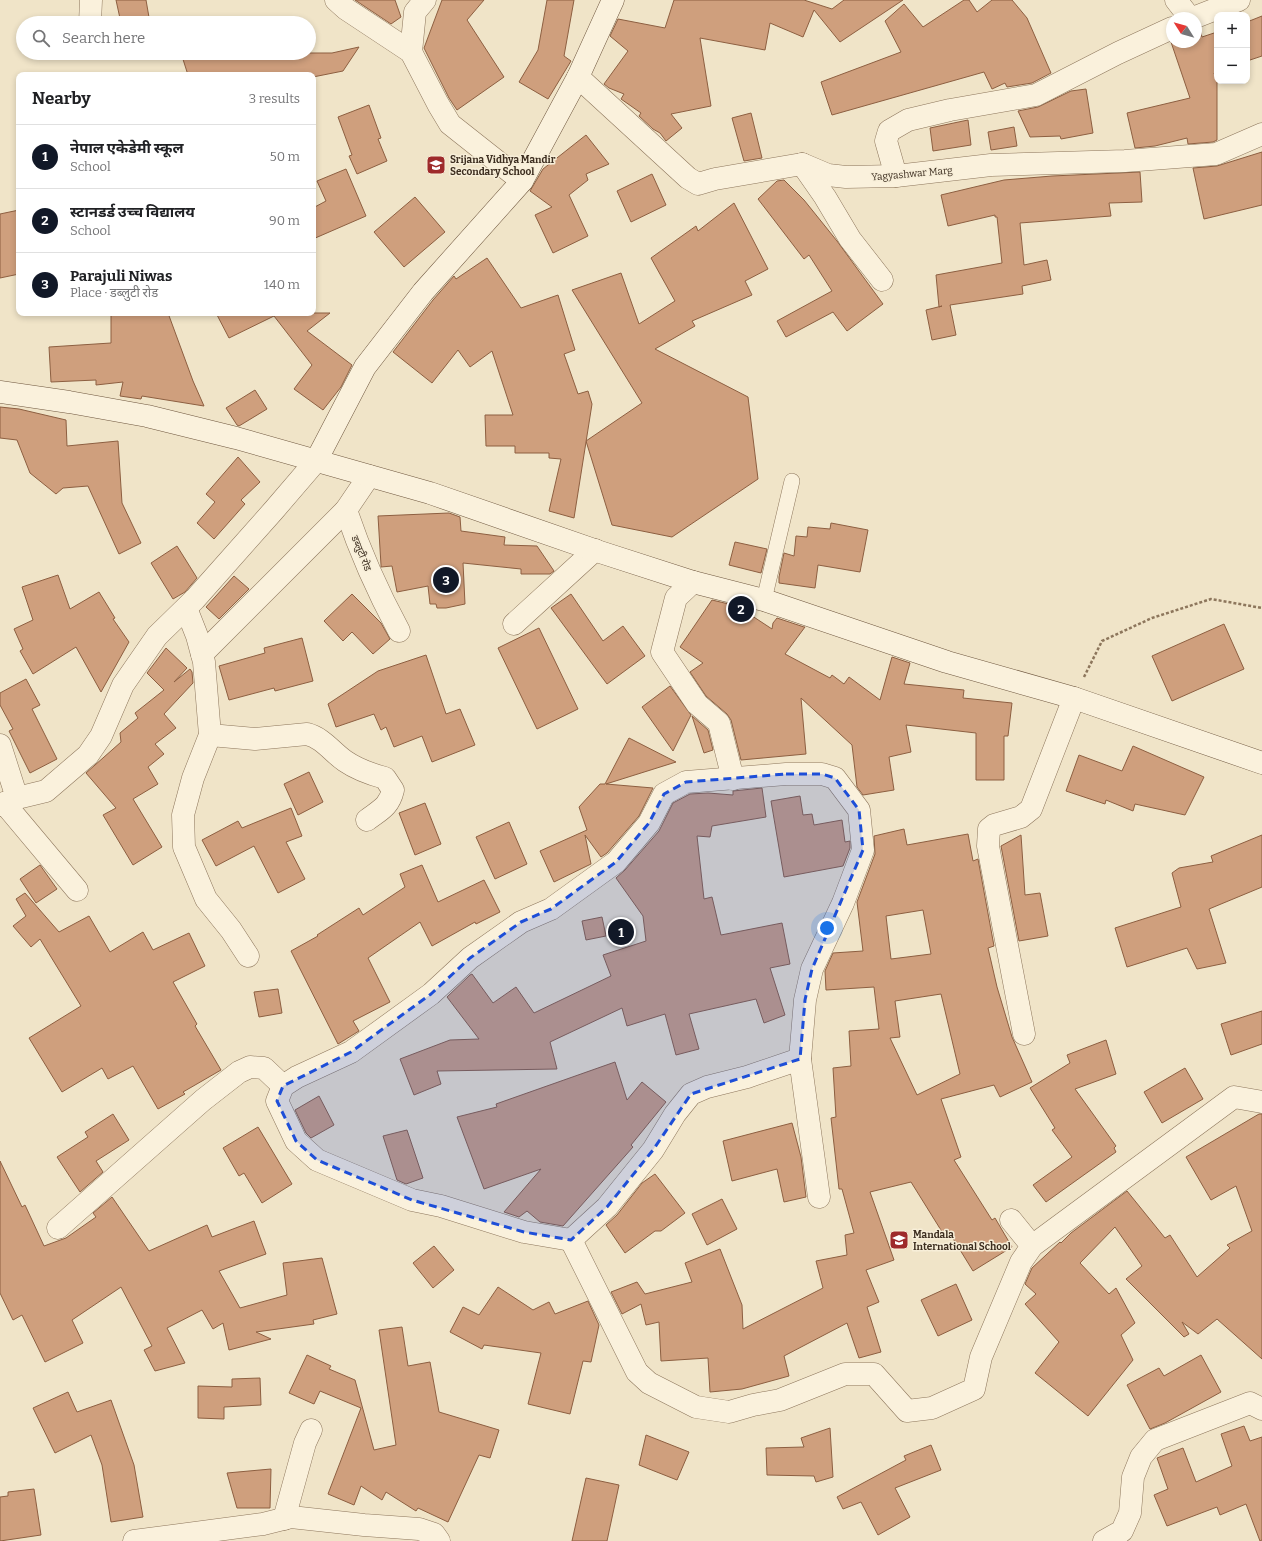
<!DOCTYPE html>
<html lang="en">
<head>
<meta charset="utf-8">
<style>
  :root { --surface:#fff; --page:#f6f6f6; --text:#202124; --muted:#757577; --line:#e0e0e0; --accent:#111827 }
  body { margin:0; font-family:Bitter,"Noto Sans Devanagari",serif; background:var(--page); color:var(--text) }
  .controls { position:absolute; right:12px; top:12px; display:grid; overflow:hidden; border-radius:8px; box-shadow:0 2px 6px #0003 }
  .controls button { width:36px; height:36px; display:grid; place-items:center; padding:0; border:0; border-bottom:1px solid var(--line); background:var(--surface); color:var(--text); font:20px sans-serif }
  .compass { position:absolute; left:1166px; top:12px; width:36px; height:36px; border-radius:50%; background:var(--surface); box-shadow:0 2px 6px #0003; rotate:307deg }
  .you { position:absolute; left:827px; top:928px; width:14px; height:14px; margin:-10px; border:3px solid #fff; border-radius:50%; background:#1a73e8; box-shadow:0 0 0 6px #1a73e833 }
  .badge { display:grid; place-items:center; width:26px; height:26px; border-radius:50%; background:var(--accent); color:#fff; font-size:13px; font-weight:700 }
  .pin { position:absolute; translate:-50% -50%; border:2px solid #fff; box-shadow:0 1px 4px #0006 }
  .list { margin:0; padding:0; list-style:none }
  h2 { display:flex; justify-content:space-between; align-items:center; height:52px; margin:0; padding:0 16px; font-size:17px }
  h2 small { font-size:13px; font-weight:400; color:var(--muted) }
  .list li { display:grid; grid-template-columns:26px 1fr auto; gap:12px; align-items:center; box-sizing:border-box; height:64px; padding:0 16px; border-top:1px solid var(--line) }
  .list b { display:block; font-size:15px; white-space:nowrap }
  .list p { margin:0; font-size:13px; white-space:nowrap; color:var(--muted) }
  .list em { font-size:13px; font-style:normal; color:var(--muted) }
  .icon { flex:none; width:22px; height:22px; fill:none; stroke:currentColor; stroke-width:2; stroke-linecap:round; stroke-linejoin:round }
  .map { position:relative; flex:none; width:1262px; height:1541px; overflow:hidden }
  .search { position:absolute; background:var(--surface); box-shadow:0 2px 6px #0003; left:16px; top:16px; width:300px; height:44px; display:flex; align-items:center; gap:10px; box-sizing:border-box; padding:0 14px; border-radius:22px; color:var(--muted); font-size:15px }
  .panel { position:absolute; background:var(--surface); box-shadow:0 2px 6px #0003; left:16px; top:72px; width:300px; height:244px; border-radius:8px }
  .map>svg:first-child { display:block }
</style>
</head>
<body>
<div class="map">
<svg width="1262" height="1541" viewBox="0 0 1262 1541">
  <rect width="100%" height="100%" fill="#f0e4c8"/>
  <g fill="#cf9f7d" stroke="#8d5f41" fill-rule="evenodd">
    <polygon points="116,0 146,0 150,23 121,23"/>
    <polygon points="355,0 395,0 401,17 391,24"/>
    <polygon points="442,0 484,0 467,20 504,77 457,110 449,98 424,48"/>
    <polygon points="547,0 574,0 564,56 571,61 548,99 519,82 538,50"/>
    <polygon points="674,0 804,0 832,9 844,0 903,0 840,42 814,10 803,37 770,23 765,50 700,38 711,106 671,114 682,128 666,141 660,133 653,129 639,116 641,113 621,99 624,94 609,88 604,84 628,51 610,36 618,19 665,28"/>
    <polygon points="964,0 969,0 977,12 992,0 1012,0 1027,18 1051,73 1032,83 1007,87 1005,83 992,89 984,72 832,115 821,82 901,52 885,21 904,4 923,27"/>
    <polygon points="1262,16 1262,56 1247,61 1247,22"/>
    <polygon points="269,17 270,23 242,23 242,22"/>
    <polygon points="1200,30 1202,37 1217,32 1217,72 1214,73 1217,82 1217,140 1213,142 1188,144 1187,138 1155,146 1135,148 1127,113 1190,98 1171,42 1196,42 1196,32"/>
    <polygon points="359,47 343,71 313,77 313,75 188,75 181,53 332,53"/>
    <polygon points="1086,89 1093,133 1061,139 1060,136 1030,137 1018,111 1038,107 1071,91"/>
    <polygon points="369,105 381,138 378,139 387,161 357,174 349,156 352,155 338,117"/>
    <polygon points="751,113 762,158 744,161 732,118"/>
    <polygon points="968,120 971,145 933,151 930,128"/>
    <polygon points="1014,127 1017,146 991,150 988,132"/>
    <polygon points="586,135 609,164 586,174 588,180 569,195 588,236 553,253 535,215 552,207 530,191 543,169"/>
    <polygon points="1262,152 1262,205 1204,219 1193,168 1217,166"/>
    <polygon points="346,169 366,216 313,239 313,208 326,201 317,181"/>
    <polygon points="1140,172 1142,202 1109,203 1111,216 1020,223 1024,265 1047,260 1051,280 1022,286 1023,294 950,305 956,335 932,340 926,310 942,306 939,307 936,275 1002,263 997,217 995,217 995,215 948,226 941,195 1004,180 1052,176"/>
    <polygon points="652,174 666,205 631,222 617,191"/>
    <polygon points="784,180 804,200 837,241 883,304 847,331 833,312 786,337 777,321 832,291 809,255 804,259 758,199 777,181"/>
    <polygon points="415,197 445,232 404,267 374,232"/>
    <polygon points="734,203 768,269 745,281 752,295 692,321 695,326 655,349 748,397 758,479 672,537 612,525 586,441 642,403 572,290 621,273 639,324 675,301 651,258 696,226 698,231"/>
    <polygon points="19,210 19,274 0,278 0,214"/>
    <polygon points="487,258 521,308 558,295 575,350 564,354 578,394 588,391 592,404 574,518 549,511 561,459 549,458 549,453 515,453 515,446 486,446 485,415 513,415 492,351 470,367 458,350 432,383 393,352 433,300 454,276 456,279"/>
    <polygon points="111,313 168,313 193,381 204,406 142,396 141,399 120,396 123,382 96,385 96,380 51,382 49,347 111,343"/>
    <polygon points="216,313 330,313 307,331 352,365 341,387 323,410 294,389 312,365 274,316 229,338"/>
    <polygon points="255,390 267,409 239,426 237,425 226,408"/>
    <polygon points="0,407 19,409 66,420 67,446 118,441 122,503 141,543 119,554 88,486 63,488 56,494 30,473 17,440 0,438"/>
    <polygon points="238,457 260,482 241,500 245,504 214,539 197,523 215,502 206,494"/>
    <polygon points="449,513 460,517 461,531 505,537 504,545 537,546 554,571 550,574 521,574 521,569 463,563 465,604 446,608 437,608 436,604 430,604 428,586 397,592 392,566 381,567 381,565 378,516"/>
    <polygon points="831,523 868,530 860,572 818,565 815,588 779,583 779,577 784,553 794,556 796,536 807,537 808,527 830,529"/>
    <polygon points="735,542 767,549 761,573 729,565"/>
    <polygon points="177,546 197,578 185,592 173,599 151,563"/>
    <polygon points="58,575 70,609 99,592 115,618 113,619 129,642 101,692 76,647 33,674 20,651 23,649 14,629 33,620 22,587"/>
    <polygon points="234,576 249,589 219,619 206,607"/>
    <polygon points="352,594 381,623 390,639 373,654 352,632 343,641 324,621"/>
    <polygon points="571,594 603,641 623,626 645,656 607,684 551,608"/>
    <polygon points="712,600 737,606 772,629 773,623 777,618 804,627 805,627 785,654 830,678 832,675 844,684 849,677 880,700 892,657 910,663 904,684 964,690 963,698 1012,703 1008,736 1004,736 1004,780 976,780 976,733 906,725 911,752 889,757 894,790 863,795 857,787 852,745 801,698 806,754 741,760 731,720 727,714 706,696 690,672 703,663 680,647"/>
    <polygon points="1224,624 1244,669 1172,701 1152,656"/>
    <polygon points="539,628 578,709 537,729 498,648"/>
    <polygon points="302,638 313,681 275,691 274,688 229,700 219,666 265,653 264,648"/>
    <polygon points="166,648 187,668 174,682 190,669 192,672 193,683 164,714 176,728 155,744 164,754 148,767 158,784 133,799 162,847 133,865 103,815 116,808 86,773 121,742 120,733 138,718 135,713 164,690 147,673"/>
    <polygon points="426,655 446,714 460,709 475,745 432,762 422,736 394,747 386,727 381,730 374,714 336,727 328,704 378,671"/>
    <polygon points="26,679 40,705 32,709 57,759 30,773 9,731 13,729 0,705 0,693"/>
    <polygon points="670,686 691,715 673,751 642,707"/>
    <polygon points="692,716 708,730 713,750 704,753"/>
    <polygon points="629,738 676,762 606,784 653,788 639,816 607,853 601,857 585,835 591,864 554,882 540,851 587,830 579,807 600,784 605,784"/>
    <polygon points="1133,746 1204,777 1185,815 1135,804 1133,811 1106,800 1105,804 1066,791 1079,755 1122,771"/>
    <polygon points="309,772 323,802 298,815 284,784"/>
    <polygon points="762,788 766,817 712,826 710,837 697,836 704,899 712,897 721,935 782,923 790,964 770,968 785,1015 764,1023 756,999 689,1014 699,1049 676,1055 665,1014 627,1026 622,1008 550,1042 557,1069 437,1071 441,1084 414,1095 400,1059 450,1040 479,1039 447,997 470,975 472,974 493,1003 516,987 534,1013 611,976 603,955 646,941 643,916 616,878 625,870 659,831 673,803 690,794 708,793 733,795 733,791"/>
    <polygon points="800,796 803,815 812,814 814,825 842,820 845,842 850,841 850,848 843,866 784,877 771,801"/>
    <polygon points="425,803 441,844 415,855 399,813"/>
    <polygon points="291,808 302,836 286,842 305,879 278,893 254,846 216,866 202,840 238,821 242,828"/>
    <polygon points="509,822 527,864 495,879 476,837"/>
    <path d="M904 829 907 845 968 834 973 861 978 859 994 946 988 948 997 987 1012 1037 1032 1082 1000 1097 994 1085 941 1099 961 1157 954 1160 992 1220 995 1218 1012 1247 973 1271 949 1232 944 1235 911 1182 870 1192 894 1260 866 1270 879 1302 867 1307 881 1352 859 1358 847 1323 784 1356 789 1376 742 1389 710 1392 708 1358 661 1361 659 1322 646 1325 641 1304 622 1314 611 1292 637 1282 645 1294 692 1282 685 1263 720 1249 742 1305 743 1329 823 1288 816 1261 847 1255 845 1235 854 1233 842 1189H839L831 1118 836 1117 833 1068 851 1066 849 1031 879 1029 874 987 826 990 825 971 833 953 863 951 857 902 875 854 874 836ZM923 910 931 954 891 959 886 916ZM941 994 960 1074 917 1095 890 1038 900 1037 895 1001Z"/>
    <polygon points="1021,835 1025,895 1040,893 1048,936 1019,941 1001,846"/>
    <polygon points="1262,835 1262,887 1209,909 1226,963 1197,969 1187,948 1127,967 1115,928 1181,907 1172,873 1179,868 1213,862 1211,856"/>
    <polygon points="40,865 57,889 36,903 20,879"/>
    <polygon points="422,865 438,902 484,880 500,912 476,924 475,922 432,946 420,922 368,958 390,1002 353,1021 359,1031 338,1044 291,951 318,936 317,935 359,908 363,915 405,887 400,874"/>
    <polygon points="25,893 59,932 89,916 110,952 143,932 153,950 189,933 205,966 173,982 197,1024 195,1026 221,1070 183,1092 185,1094 158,1109 133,1066 108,1079 102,1068 62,1092 29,1038 81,1006 40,939 31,947 13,926 26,916 16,899"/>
    <polygon points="602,917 606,936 586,940 582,921"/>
    <polygon points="278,989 282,1013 259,1017 254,992"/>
    <polygon points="1262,1011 1262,1044 1231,1055 1221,1024"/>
    <polygon points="1106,1040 1116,1074 1075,1089 1116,1146 1114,1148 1116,1152 1046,1202 1033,1185 1072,1157 1052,1130 1055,1128 1030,1088 1070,1063 1067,1055"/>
    <polygon points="615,1062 627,1100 642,1082 666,1102 631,1145 633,1147 563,1226 540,1222 527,1211 519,1217 504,1212 541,1169 484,1189 457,1117 497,1107 496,1104"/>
    <polygon points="1185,1068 1203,1099 1162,1123 1144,1092"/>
    <polygon points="319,1096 334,1125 311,1138 306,1133 295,1110"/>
    <polygon points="113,1114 129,1140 96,1161 103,1172 80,1192 57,1157 88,1137 85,1132"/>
    <polygon points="1259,1114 1262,1114 1262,1359 1217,1319 1198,1334 1182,1322 1189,1334 1184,1337 1126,1279 1142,1266 1115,1227 1080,1263 1109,1294 1116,1288 1135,1323 1121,1335 1133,1360 1088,1416 1035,1373 1059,1342 1025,1304 1036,1294 1025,1284 1032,1268 1060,1242 1061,1243 1071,1233 1127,1191 1165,1238 1170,1235 1197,1277 1230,1248 1227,1245 1252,1231 1236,1186 1211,1200 1186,1157"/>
    <polygon points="792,1123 801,1157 806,1197 784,1202 777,1169 732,1181 723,1141"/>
    <polygon points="258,1127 292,1184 262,1203 244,1173 239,1176 223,1148"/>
    <polygon points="407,1130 423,1178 406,1184 397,1180 383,1136"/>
    <polygon points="0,1161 22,1207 25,1205 44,1246 66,1238 96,1217 93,1213 112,1197 149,1251 207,1225 212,1237 254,1221 266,1254 219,1271 240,1308 287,1295 283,1263 322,1258 337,1314 313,1320 314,1324 256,1332 271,1339 229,1350 223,1323 213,1329 202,1310 167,1328 185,1363 155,1371 144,1350 152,1346 121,1287 72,1320 83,1343 45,1362 22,1315 13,1320 0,1293"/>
    <polygon points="655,1174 685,1213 661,1231 655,1231 625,1253 606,1225 617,1215 642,1183"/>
    <polygon points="722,1199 737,1229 707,1245 692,1214"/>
    <polygon points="434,1246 454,1270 433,1288 413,1263"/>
    <polygon points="956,1284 972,1320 938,1336 921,1300"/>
    <polygon points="498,1287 533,1310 549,1302 555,1314 588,1301 599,1325 591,1362 583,1361 570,1414 528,1404 541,1353 484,1345 482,1349 450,1332 463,1307 479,1315"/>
    <polygon points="402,1327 408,1366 430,1362 439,1412 499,1430 490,1458 479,1455 448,1522 418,1508 416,1511 386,1492 382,1500 361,1486 354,1505 328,1494 361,1408 320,1391 314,1404 289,1393 307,1355 331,1366 329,1369 355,1380 374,1450 396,1445 379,1330"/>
    <polygon points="1201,1355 1221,1392 1165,1423 1150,1429 1127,1385 1159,1368 1164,1376"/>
    <polygon points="260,1378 261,1405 224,1407 224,1419 198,1418 198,1386 232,1387 232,1379"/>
    <polygon points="68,1392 77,1412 111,1400 134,1465 143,1517 111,1522 102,1465 91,1435 55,1453 33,1408"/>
    <polygon points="1244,1426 1250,1441 1262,1437 1262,1540 1260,1541 1246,1504 1220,1515 1217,1507 1167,1526 1154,1495 1168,1489 1157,1458 1183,1448 1196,1482 1232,1466 1221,1434"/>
    <polygon points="830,1428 833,1477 816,1482 814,1476 767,1475 766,1448 804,1447 801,1438"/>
    <polygon points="646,1435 689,1452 677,1480 639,1465"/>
    <polygon points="931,1445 941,1470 895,1488 910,1517 878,1535 861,1502 843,1509 837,1497 906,1460 904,1456"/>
    <polygon points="271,1469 270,1508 237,1508 227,1473"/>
    <polygon points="586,1478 619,1485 607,1541 572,1541"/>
    <polygon points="34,1489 41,1535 0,1541 0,1497 8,1496 8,1492"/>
  </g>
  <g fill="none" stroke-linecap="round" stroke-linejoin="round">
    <g stroke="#8d765c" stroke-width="16">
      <polyline id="lane" points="764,600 792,481"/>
    </g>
    <g stroke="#8d765c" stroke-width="23">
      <g id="street">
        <polyline points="336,0 346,9 411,52 438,104 450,124 522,181"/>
        <polyline points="1176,0 1190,18"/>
        <polyline points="1193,18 1239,0"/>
        <polyline points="90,23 91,0"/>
        <polyline points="411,52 415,12 425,0"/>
        <polyline points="578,77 688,178 698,184 715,179 802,164 828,175 846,177 896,176 991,165 1125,161 1216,154 1262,134"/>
        <polyline points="802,164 825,197 850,239 882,280"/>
        <polyline points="896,176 886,141 889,131 908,120 950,110 1036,95 1118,53 1172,28"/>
        <path d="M369 476 346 510C360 552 378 592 399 631"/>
        <polyline points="693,582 676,598 662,652 697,704 719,723 733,779"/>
        <polyline points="186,608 197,636 204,662 210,735 193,778 183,815 184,847 206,899 231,930 248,956"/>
        <polyline points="514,624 595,550"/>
        <polyline points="202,654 346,510"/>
        <path d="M210 735 255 739 307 734C323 738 332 752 345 761 358 770 370 774 385 778L393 790C389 807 380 810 367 820"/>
        <polyline points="0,745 17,798"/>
        <polyline points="4,803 77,890"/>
        <polyline points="0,805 17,798 46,791 88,755 101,736 123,685 157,636 195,599 274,510 316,461"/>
        <polyline points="1024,1034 988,846 989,829 994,825 1021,817 1031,809 1074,698"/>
        <polyline points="58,1228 203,1100 239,1072 250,1067 264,1068 283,1086"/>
        <polyline points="571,1240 524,1232 441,1206 412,1200 317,1160 296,1141 277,1101 283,1086 297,1077 351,1052 431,994 470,958 521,922 551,909 616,862 649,823 664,794 686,782 786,774 822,774 835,778 859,810 863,850 843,903 812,969 805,1000 800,1059 819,1197"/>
        <polyline points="571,1240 637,1372 649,1383 696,1407 729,1412 753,1405 780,1400 845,1374 874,1374 907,1411 932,1408 974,1389 981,1357 1021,1262 1032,1246 1011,1220"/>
        <polyline points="571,1240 607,1207 653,1150 675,1114 691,1094 707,1087 747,1077 800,1059"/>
        <polyline points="1032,1246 1234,1097 1262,1102"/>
        <polyline points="284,1519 305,1443 311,1430"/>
        <polyline points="134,1541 263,1524 291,1517 364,1525 419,1529 434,1534 439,1541"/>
        <polyline points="1104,1541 1122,1531 1130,1513 1133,1477 1141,1457 1155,1440 1250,1403 1262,1409"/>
      </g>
    </g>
    <g stroke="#6f573f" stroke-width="23">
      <g id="secondary">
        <polyline points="0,392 69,402 147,416 236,438 430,493 600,552 693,582 764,600 947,662 1074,698 1262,763"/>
        <polyline points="316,461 365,367 423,292 522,181 578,77 613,0"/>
      </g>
    </g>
    <polyline stroke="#8d765c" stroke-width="2.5" stroke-dasharray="3 2" stroke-linecap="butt" points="1084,677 1102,641 1152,618 1211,599 1262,608"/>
    <use href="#lane" stroke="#faf1dc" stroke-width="15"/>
    <use href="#street" stroke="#faf1dc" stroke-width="22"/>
    <use href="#secondary" stroke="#faf1dc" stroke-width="22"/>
  </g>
  <path fill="#1d4ed8" fill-opacity="0.2" stroke="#1d4ed8" stroke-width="3" stroke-dasharray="8 5" stroke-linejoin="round" d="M786 774H822L835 778 859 810 863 850 812 969 805 1000 800 1059 691 1094 653 1150 607 1207 571 1240 524 1232 412 1200 317 1160 296 1141 277 1101 283 1086 351 1052 431 994 470 958 521 922 551 909 616 862 649 823 664 794 686 782Z"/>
  <defs>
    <g id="school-square" transform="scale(1)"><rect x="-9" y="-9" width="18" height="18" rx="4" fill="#9e2a2b" stroke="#f7eed8"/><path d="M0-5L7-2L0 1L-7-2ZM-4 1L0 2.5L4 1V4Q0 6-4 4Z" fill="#fff"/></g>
  </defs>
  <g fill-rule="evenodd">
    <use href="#school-square" x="436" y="165"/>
    <use href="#school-square" x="899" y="1240"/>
  </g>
  <g text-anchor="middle" stroke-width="3" stroke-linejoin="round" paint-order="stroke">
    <g font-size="10" font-weight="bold" fill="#3d2e20" stroke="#f7eed8" text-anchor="start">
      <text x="450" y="163">Srijana Vidhya Mandir<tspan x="450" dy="12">Secondary School</tspan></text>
      <text x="913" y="1238">Mandala<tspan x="913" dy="12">International School</tspan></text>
    </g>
    <g font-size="10" fill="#3d2e20" stroke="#f7eed8">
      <text transform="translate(912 173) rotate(-5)" y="4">Yagyashwar Marg</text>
      <text transform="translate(362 553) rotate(68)" y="4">डब्लुटी रोड</text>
    </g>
  </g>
</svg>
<div class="controls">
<button>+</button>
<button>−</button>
</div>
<svg class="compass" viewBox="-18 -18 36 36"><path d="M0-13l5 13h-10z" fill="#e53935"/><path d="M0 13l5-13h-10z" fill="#757577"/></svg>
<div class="you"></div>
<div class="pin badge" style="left:621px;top:932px">1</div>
<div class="pin badge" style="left:741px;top:609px">2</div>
<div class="pin badge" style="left:446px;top:580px">3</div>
<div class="search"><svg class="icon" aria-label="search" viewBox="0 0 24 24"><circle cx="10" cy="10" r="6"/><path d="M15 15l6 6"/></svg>Search here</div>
<section class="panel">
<h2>Nearby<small>3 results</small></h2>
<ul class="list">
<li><span class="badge">1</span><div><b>नेपाल एकेडेमी स्कूल</b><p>School</p></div><em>50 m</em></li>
<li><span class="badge">2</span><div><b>स्टानडर्ड उच्च विद्यालय</b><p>School</p></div><em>90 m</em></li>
<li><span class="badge">3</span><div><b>Parajuli Niwas</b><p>Place · डब्लुटी रोड</p></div><em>140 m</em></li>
</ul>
</section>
</div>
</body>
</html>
